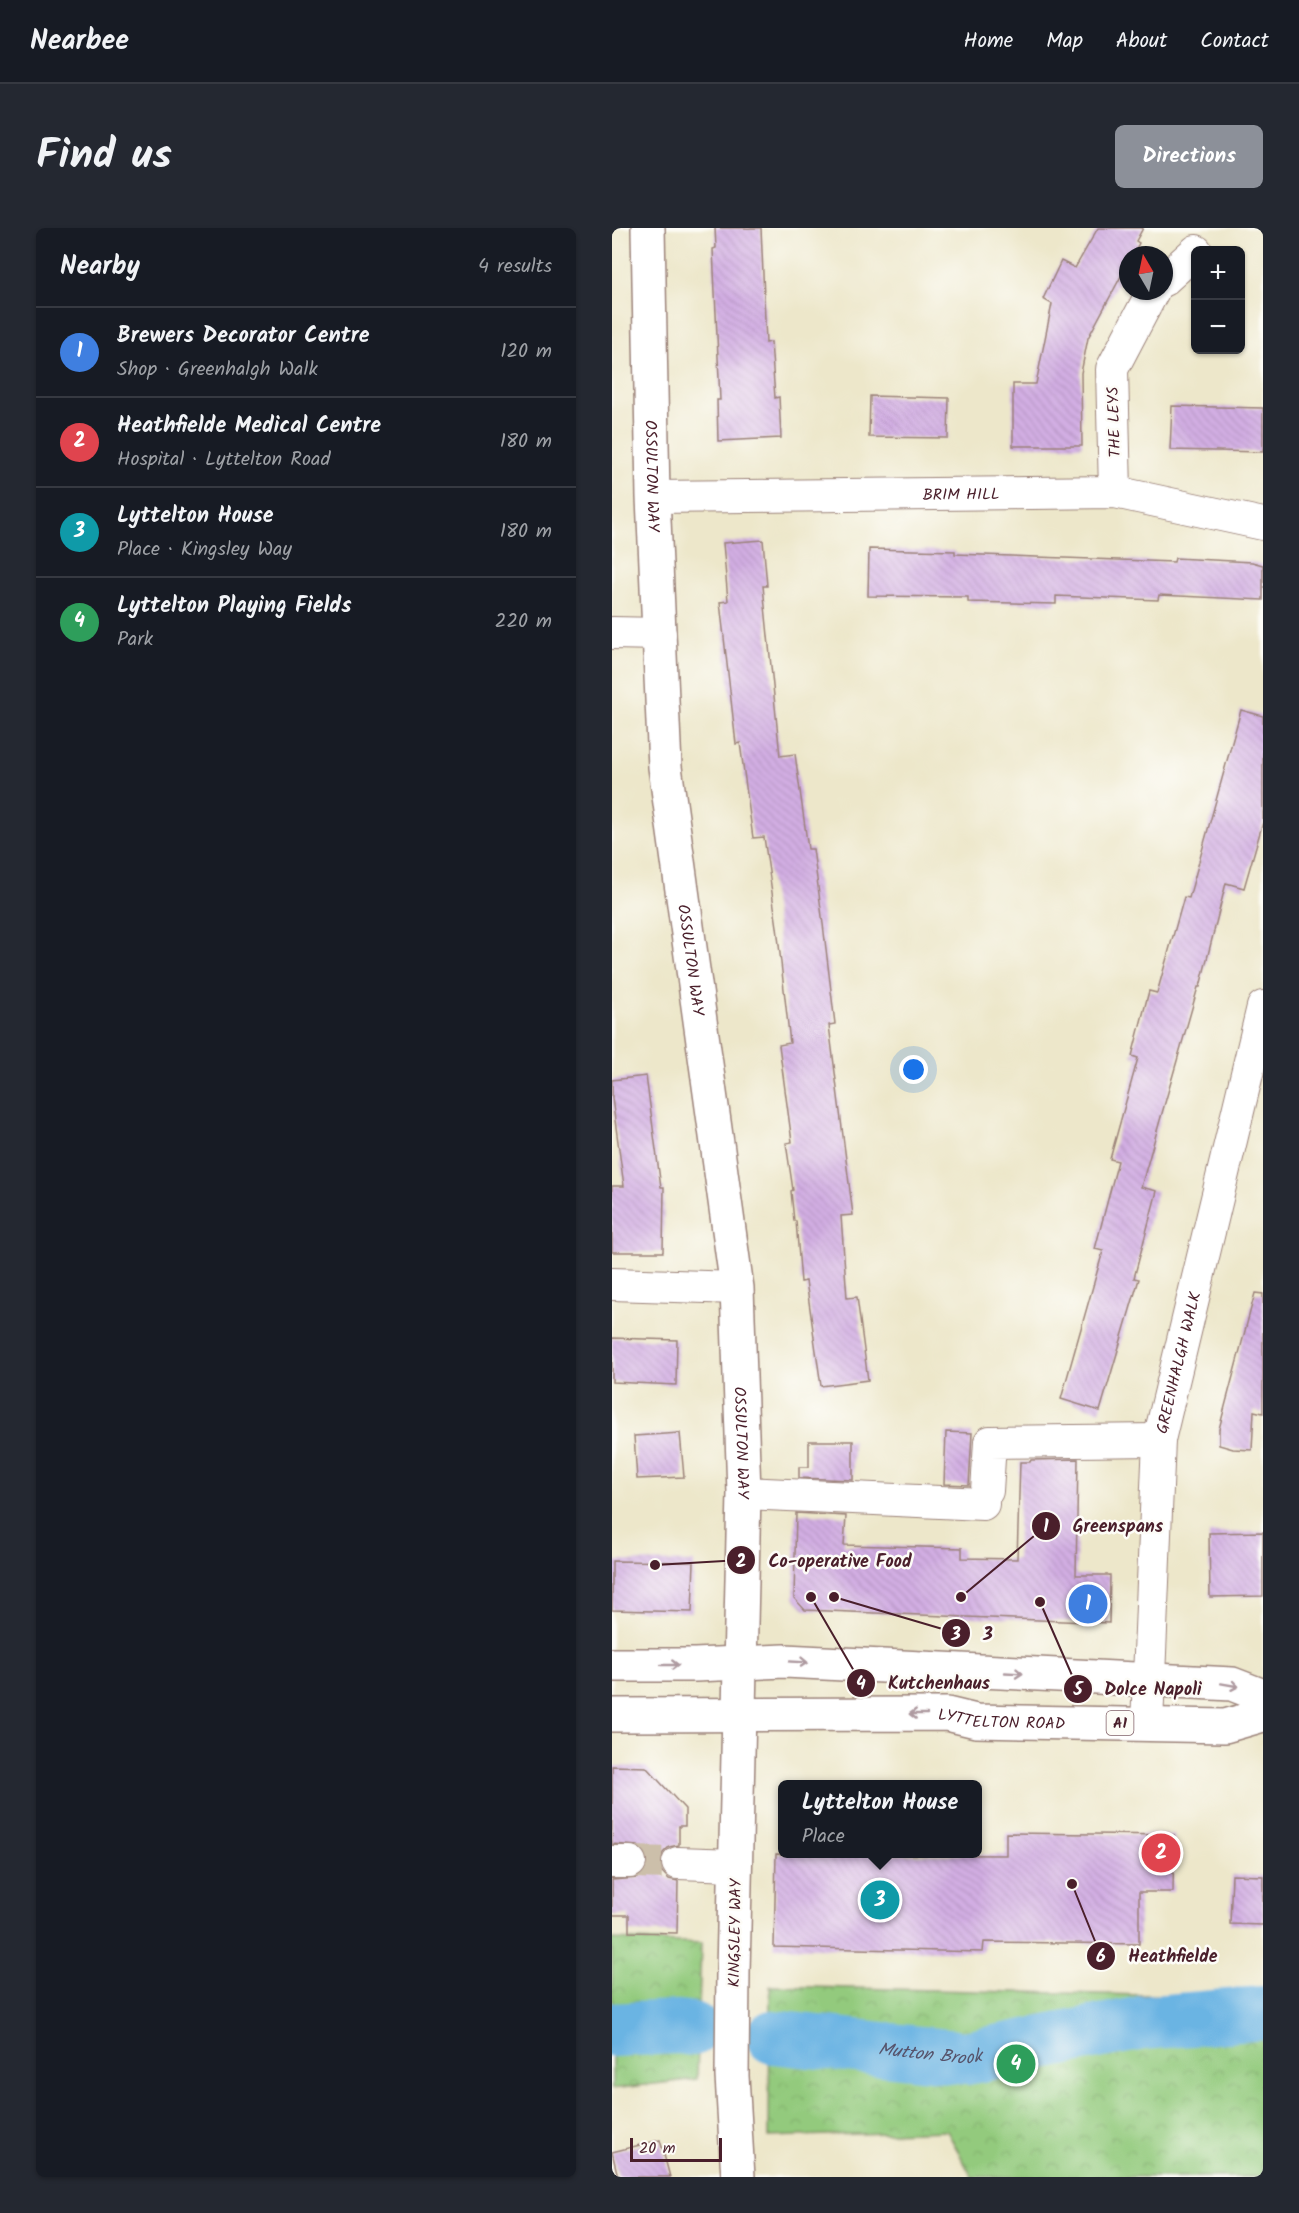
<!DOCTYPE html>
<html lang="en">
<head>
<meta charset="utf-8">
<style>
  :root { --surface:#171b24; --page:#242831; --text:#f1f3f6; --muted:#9ea1a6; --line:#363941; --accent:#8c9099 }
  body { margin:0; font-family:Kalam,sans-serif; background:var(--page); color:var(--text) }
  .controls { position:absolute; right:18px; top:18px; display:grid; overflow:hidden; border-radius:9px; box-shadow:0 2px 4px #0004 }
  .controls button { width:54px; height:54px; display:grid; place-items:center; padding:0; border:0; border-bottom:2px solid var(--line); background:var(--surface); color:var(--text); font:30px sans-serif }
  .compass { position:absolute; left:507px; top:18px; width:54px; height:54px; border-radius:50%; background:var(--surface); box-shadow:0 2px 4px #0004; rotate:351deg }
  .scale { position:absolute; left:18px; bottom:15px; width:92px; box-sizing:border-box; padding-left:6px; border:3px solid #4a1f2b; border-top:0; font-size:16px; line-height:21px; white-space:nowrap; color:#4a1f2b; -webkit-text-stroke:4px #fdfcf7; paint-order:stroke }
  .you { position:absolute; left:302px; top:842px; width:21px; height:21px; margin:-15px; border:4px solid #fff; border-radius:50%; background:#1a73e8; box-shadow:0 0 0 9px #1a73e833 }
  .badge { display:grid; place-items:center; width:39px; height:39px; border-radius:50%; background:var(--accent); color:#fff; font-size:20px; font-weight:700 }
  .pin { position:absolute; translate:-50% -50%; border:3px solid #fff; box-shadow:0 2px 6px #0006 }
  .popup { position:absolute; left:166px; top:1552px; width:204px; height:78px; box-sizing:border-box; display:grid; place-content:center; border-radius:9px; background:var(--surface); filter:drop-shadow(0 2px 4px #0005); font-size:20px; white-space:nowrap; color:var(--muted) }
  .popup b { font-size:22px; color:var(--text) }
  .popup::after { content:''; position:absolute; left:50%; top:100%; margin-left:-12px; border:12px solid transparent; border-top-color:var(--surface) }
  .list { margin:0; padding:0; list-style:none }
  h2 { display:flex; justify-content:space-between; align-items:center; height:78px; margin:0; padding:0 24px; font-size:26px }
  h2 small { font-size:20px; font-weight:400; color:var(--muted) }
  .list li { display:grid; grid-template-columns:39px 1fr auto; gap:18px; align-items:center; box-sizing:border-box; height:90px; padding:0 24px; border-top:2px solid var(--line) }
  .list b { display:block; font-size:22px; white-space:nowrap }
  .list p { margin:0; font-size:20px; white-space:nowrap; color:var(--muted) }
  .list em { font-size:20px; font-style:normal; color:var(--muted) }
  .map { position:relative; flex:none; width:651px; height:1949px; overflow:hidden; border-radius:9px }
  header { display:flex; align-items:center; gap:36px; box-sizing:border-box; height:84px; padding:0 30px; background:var(--surface); border-bottom:2px solid var(--line) }
  header strong { font-size:28px }
  nav { display:flex; gap:33px; margin-inline-start:auto; font-size:21px }
  .intro { display:flex; align-items:center; justify-content:space-between; box-sizing:border-box; height:144px; padding:0 36px }
  h1 { margin:0; font-size:42px }
  .button { padding:15px 27px; border-radius:9px; background:var(--accent); color:#fff; font-size:21px; font-weight:700 }
  main { display:flex; gap:36px; padding:0 36px }
  aside { flex:1; background:var(--surface); border-radius:9px; box-shadow:0 2px 4px #0004 }
  .map>svg:first-child { display:block }
</style>
</head>
<body>
<header>
<strong>Nearbee</strong>
<nav><a>Home</a><a>Map</a><a>About</a><a>Contact</a></nav>
</header>
<div class="intro"><h1>Find us</h1><a class="button">Directions</a></div>
<main>
<aside>
<h2>Nearby<small>4 results</small></h2>
<ul class="list">
<li><span class="badge" style="background:#3f7fe0">1</span><div><b>Brewers Decorator Centre</b><p>Shop · Greenhalgh Walk</p></div><em>120 m</em></li>
<li><span class="badge" style="background:#e0444e">2</span><div><b>Heathfielde Medical Centre</b><p>Hospital · Lyttelton Road</p></div><em>180 m</em></li>
<li><span class="badge" style="background:#0f9aa8">3</span><div><b>Lyttelton House</b><p>Place · Kingsley Way</p></div><em>180 m</em></li>
<li><span class="badge" style="background:#2e9e5b">4</span><div><b>Lyttelton Playing Fields</b><p>Park</p></div><em>220 m</em></li>
</ul>
</aside>
<div class="map">
<svg width="651" height="1949" viewBox="0 0 651 1949">
  <defs>
    <pattern id="park-crowns" width="20" height="18" patternUnits="userSpaceOnUse" patternTransform="scale(1.5)"><rect width="20" height="18" fill="#93ca7d"/><path d="M2 6a3 3 0 1 1 6 0M12 15a3 3 0 1 1 6 0" fill="none" stroke="#80ad6c"/></pattern>
    <pattern id="building-back-hatch" width="6" height="6" patternUnits="userSpaceOnUse" patternTransform="scale(1.5)"><rect width="6" height="6" fill="#d2aee3"/><path d="M-1 5l2 2M0 0l6 6M5-1l2 2" fill="none" stroke="#b695c3"/></pattern>
  </defs>
  <rect width="100%" height="100%" fill="#fdfcf7"/>
  <filter id="ink" filterUnits="userSpaceOnUse"><feTurbulence type="fractalNoise" baseFrequency=".0167" numOctaves="2"/><feDisplacementMap in="SourceGraphic" scale="12" xChannelSelector="R" yChannelSelector="G"/><feConvolveMatrix kernelMatrix="1 2 1 2 8 2 1 2 1" color-interpolation-filters="sRGB"/></filter>
  <filter id="wash" filterUnits="userSpaceOnUse"><feTurbulence type="fractalNoise" baseFrequency=".008" numOctaves="4" result="noise"/><feDisplacementMap in="SourceGraphic" scale="24" xChannelSelector="R" yChannelSelector="G"/><feGaussianBlur stdDeviation="1.35" result="paint"/><feColorMatrix in="noise" values="0 0 0 0 0 0 0 0 0 0 0 0 0 0 0 0 0 1.4 0 .05"/><feComposite in="paint" operator="in"/></filter>
  <g filter="url(#wash)">
    <rect width="100%" height="100%" fill="#ede7ca"/>
    <g fill="url(#park-crowns)" stroke="#6e7454" stroke-width="1.5">
      <polygon points="0,1711 89,1715 85,1851 0,1861"/>
      <polygon points="158,1758 651,1770 651,1949 360,1949 335,1903 157,1909"/>
    </g>
    <g fill="none" stroke-linecap="round" stroke-linejoin="round">
      <g stroke="#6bb4e3" stroke-width="54">
        <polyline points="0,1802 66,1799 81,1801"/>
        <path id="s1" d="M161 1809 354 1830 530 1795 651 1785"/>
      </g>
    </g>
    <g id="blocks">
      <g fill="url(#building-back-hatch)">
        <polygon points="103,0 149,0 154,115 159,114 163,170 167,169 169,210 106,213 105,172 108,172 101,21 104,20"/>
        <polygon points="486,0 531,0 524,13 527,15 521,27 516,27 516,35 476,110 469,145 470,218 401,218 401,156 424,156 440,76 431,71 449,33 463,40"/>
        <polygon points="258,168 337,170 336,210 257,209"/>
        <polygon points="560,178 651,180 651,224 558,222"/>
        <polygon points="151,312 155,358 151,358 168,528 183,526 196,621 201,621 211,696 223,796 217,797 241,987 229,988 235,1070 245,1069 256,1152 209,1158 194,1053 189,1054 184,993 182,993 179,963 181,962 174,915 180,914 167,817 178,815 165,699 152,609 141,610 128,515 124,516 108,374 116,373 111,315"/>
        <polygon points="257,321 343,323 343,326 562,334 563,330 640,334 651,337 651,372 547,367 546,372 444,368 444,376 356,374 356,369 256,368"/>
        <polygon points="629,482 651,488 651,594 632,660 614,655 588,759 586,759 529,959 545,963 522,1050 527,1051 488,1183 449,1171 491,1023 483,1021 506,933 498,931 526,830 520,828 537,763 545,765 572,669 577,670"/>
        <polygon points="34,848 49,959 52,959 51,1024 0,1024 0,958 12,958 0,870 0,852"/>
        <polygon points="643,1065 651,1066 651,1185 642,1183 640,1222 621,1221 607,1217 607,1201"/>
        <polygon points="0,1110 65,1112 64,1157 0,1154"/>
        <polygon points="334,1204 360,1205 357,1257 332,1256"/>
        <polygon points="68,1205 72,1249 25,1251 22,1208"/>
        <polygon points="197,1213 241,1213 241,1252 187,1250 187,1239 197,1239"/>
        <polygon points="466,1231 464,1347 498,1347 497,1395 193,1382 182,1370 184,1285 234,1288 232,1317 350,1320 350,1330 405,1331 408,1234 418,1234 419,1232"/>
        <polygon points="651,1304 651,1368 598,1369 597,1305"/>
        <polygon points="0,1333 82,1334 80,1384 0,1382"/>
        <polygon points="0,1538 34,1539 73,1581 73,1598 67,1598 67,1617 57,1619 51,1625 48,1634 50,1644 57,1651 66,1653 65,1705 17,1704 17,1687 0,1687 0,1652 26,1650 33,1643 36,1635 33,1625 26,1618 0,1616"/>
        <polygon points="394,1605 562,1607 561,1664 527,1664 527,1716 372,1714 371,1724 162,1719 164,1626 394,1627"/>
        <polygon points="620,1647 651,1648 651,1697 618,1696"/>
        <polygon points="48,1912 58,1949 6,1949 0,1924"/>
      </g>
    </g>
  </g>
  <g filter="url(#ink)">
    <use href="#blocks" fill-opacity="0" stroke="#9c837a" stroke-width="1.5"/>
    <g fill="none" stroke-linecap="round" stroke-linejoin="round">
      <polyline stroke="#ccbfaa" stroke-width="32" stroke-dasharray="32 16" stroke-linecap="butt" points="18,1634 66,1635"/>
      <g stroke="#9c837a" stroke-width="34">
        <g id="minor">
          <polyline points="552,52 584,23"/>
          <polyline points="503,264 500,141 541,63"/>
          <path id="s2" d="M41 269 503 264 651 296"/>
          <polyline points="0,405 48,406"/>
          <polyline points="0,1056 125,1060"/>
          <polyline points="375,1263 378,1214 547,1212"/>
          <polyline points="132,1265 371,1276"/>
          <path id="s3" d="M535 1496 547 1212 651 779"/>
          <polyline points="0,1634 18,1634"/>
          <polyline points="66,1635 123,1637"/>
        </g>
      </g>
      <g stroke="#9c837a" stroke-width="36">
        <g id="tertiary">
          <path id="s4" d="M36 0 41 269 53 539 125 1060 132 1265 121 1744 120 1848 126 1949"/>
        </g>
      </g>
      <g stroke="#9c837a" stroke-width="36">
        <g id="trunk">
          <polyline points="0,1437 83,1437 173,1433 620,1456 651,1468"/>
          <path id="s5" d="M0 1487 335 1486 364 1493 613 1498 651 1487"/>
        </g>
      </g>
      <use href="#minor" stroke="#fff" stroke-width="32"/>
      <use href="#tertiary" stroke="#fff" stroke-width="33"/>
      <use href="#trunk" stroke="#fff" stroke-width="33"/>
    </g>
    <defs><path id="oneway-shaft" d="M-6 0H5M1.5-3L5.5 0L1.5 3" fill="none" stroke-width="1.6" stroke-linecap="round" stroke-linejoin="round" transform="scale(1.5)"/></defs>
    <g stroke="#ae9aa0">
      <use href="#oneway-shaft" transform="translate(187 1434) rotate(3)"/>
      <use href="#oneway-shaft" transform="translate(58 1437)"/>
      <use href="#oneway-shaft" transform="translate(402 1445) rotate(3)"/>
      <use href="#oneway-shaft" transform="translate(618 1457) rotate(10)"/>
      <use href="#oneway-shaft" transform="translate(306 1486) rotate(-180)"/>
    </g>
  </g>
  <g text-anchor="middle" stroke-width="5" stroke-linejoin="round" paint-order="stroke">
    <rect fill="#fdfcf7" stroke="#806168" stroke-width="1.5" x="494.5" y="1483" width="27" height="24" rx="4.5"/>
    <g font-size="15" font-weight="bold" fill="#4a1f2b">
      <text x="508" y="1500">A1</text>
    </g>
    <g font-size="16" fill="#4a1f2b" stroke="#fdfcf7">
      <text transform="translate(501 194) rotate(-92)" y="6">THE LEYS</text>
      <text dy="6" stroke="none"><textPath href="#s4" startOffset="248">OSSULTON WAY</textPath></text>
      <text dy="6" stroke="none"><textPath href="#s2" startOffset="308">BRIM HILL</textPath></text>
      <text dy="6" stroke="none"><textPath href="#s4" startOffset="734">OSSULTON WAY</textPath></text>
      <text dy="6" stroke="none"><textPath href="#s3" startOffset="364">GREENHALGH WALK</textPath></text>
      <text dy="6" stroke="none"><textPath href="#s4" startOffset="1220">OSSULTON WAY</textPath></text>
      <text dy="6" stroke="none"><textPath href="#s5" startOffset="390">LYTTELTON ROAD</textPath></text>
      <text transform="translate(122 1705) rotate(-89)" y="6">KINGSLEY WAY</text>
    </g>
    <g font-size="18" font-style="italic" fill="#56536b" stroke="#fdfcf7">
      <text dy="6" stroke="none"><textPath href="#s1" startOffset="158">Mutton Brook</textPath></text>
    </g>
  </g>
  <path fill="none" stroke="#4a1f2b" stroke-width="2" d="M349 1369L434 1298M43 1337L129 1332M222 1369L344 1405M199 1369L249 1455M428 1374L466 1461M460 1656L489 1728"/>
  <g fill="#4a1f2b" stroke="#fdfcf7" stroke-width="2">
    <circle cx="349" cy="1369" r="6"/>
    <circle cx="43" cy="1337" r="6"/>
    <circle cx="222" cy="1369" r="6"/>
    <circle cx="199" cy="1369" r="6"/>
    <circle cx="428" cy="1374" r="6"/>
    <circle cx="460" cy="1656" r="6"/>
    <circle cx="434" cy="1298" r="15"/>
    <circle cx="129" cy="1332" r="15"/>
    <circle cx="344" cy="1405" r="15"/>
    <circle cx="249" cy="1455" r="15"/>
    <circle cx="466" cy="1461" r="15"/>
    <circle cx="489" cy="1728" r="15"/>
  </g>
  <g font-size="18" text-anchor="middle" font-weight="bold" fill="#fff">
    <text x="434" y="1304">1</text>
    <text x="129" y="1339">2</text>
    <text x="344" y="1412">3</text>
    <text x="249" y="1461">4</text>
    <text x="466" y="1467">5</text>
    <text x="489" y="1734">6</text>
  </g>
  <g font-size="18" text-anchor="middle" font-weight="bold" fill="#4a1f2b" stroke="#fdfcf7" stroke-width="5" stroke-linejoin="round" paint-order="stroke">
    <text x="506" y="1304">Greenspans</text>
    <text x="228" y="1339">Co-operative Food</text>
    <text x="376" y="1412">3</text>
    <text x="327" y="1461">Kutchenhaus</text>
    <text x="541" y="1467">Dolce Napoli</text>
    <text x="561" y="1734">Heathfielde</text>
  </g>
</svg>
<div class="controls">
<button>+</button>
<button>−</button>
</div>
<svg class="compass" viewBox="-18 -18 36 36"><path d="M0-13l5 13h-10z" fill="#e53935"/><path d="M0 13l5-13h-10z" fill="#9ea1a6"/></svg>
<div class="scale">20 m</div>
<div class="you"></div>
<div class="pin badge" style="left:476px;top:1376px;background:#3f7fe0">1</div>
<div class="pin badge" style="left:549px;top:1625px;background:#e0444e">2</div>
<div class="pin badge" style="left:268px;top:1672px;background:#0f9aa8">3</div>
<div class="popup"><b>Lyttelton House</b>Place</div>
<div class="pin badge" style="left:404px;top:1836px;background:#2e9e5b">4</div>
</div>
</main>
</body>
</html>
